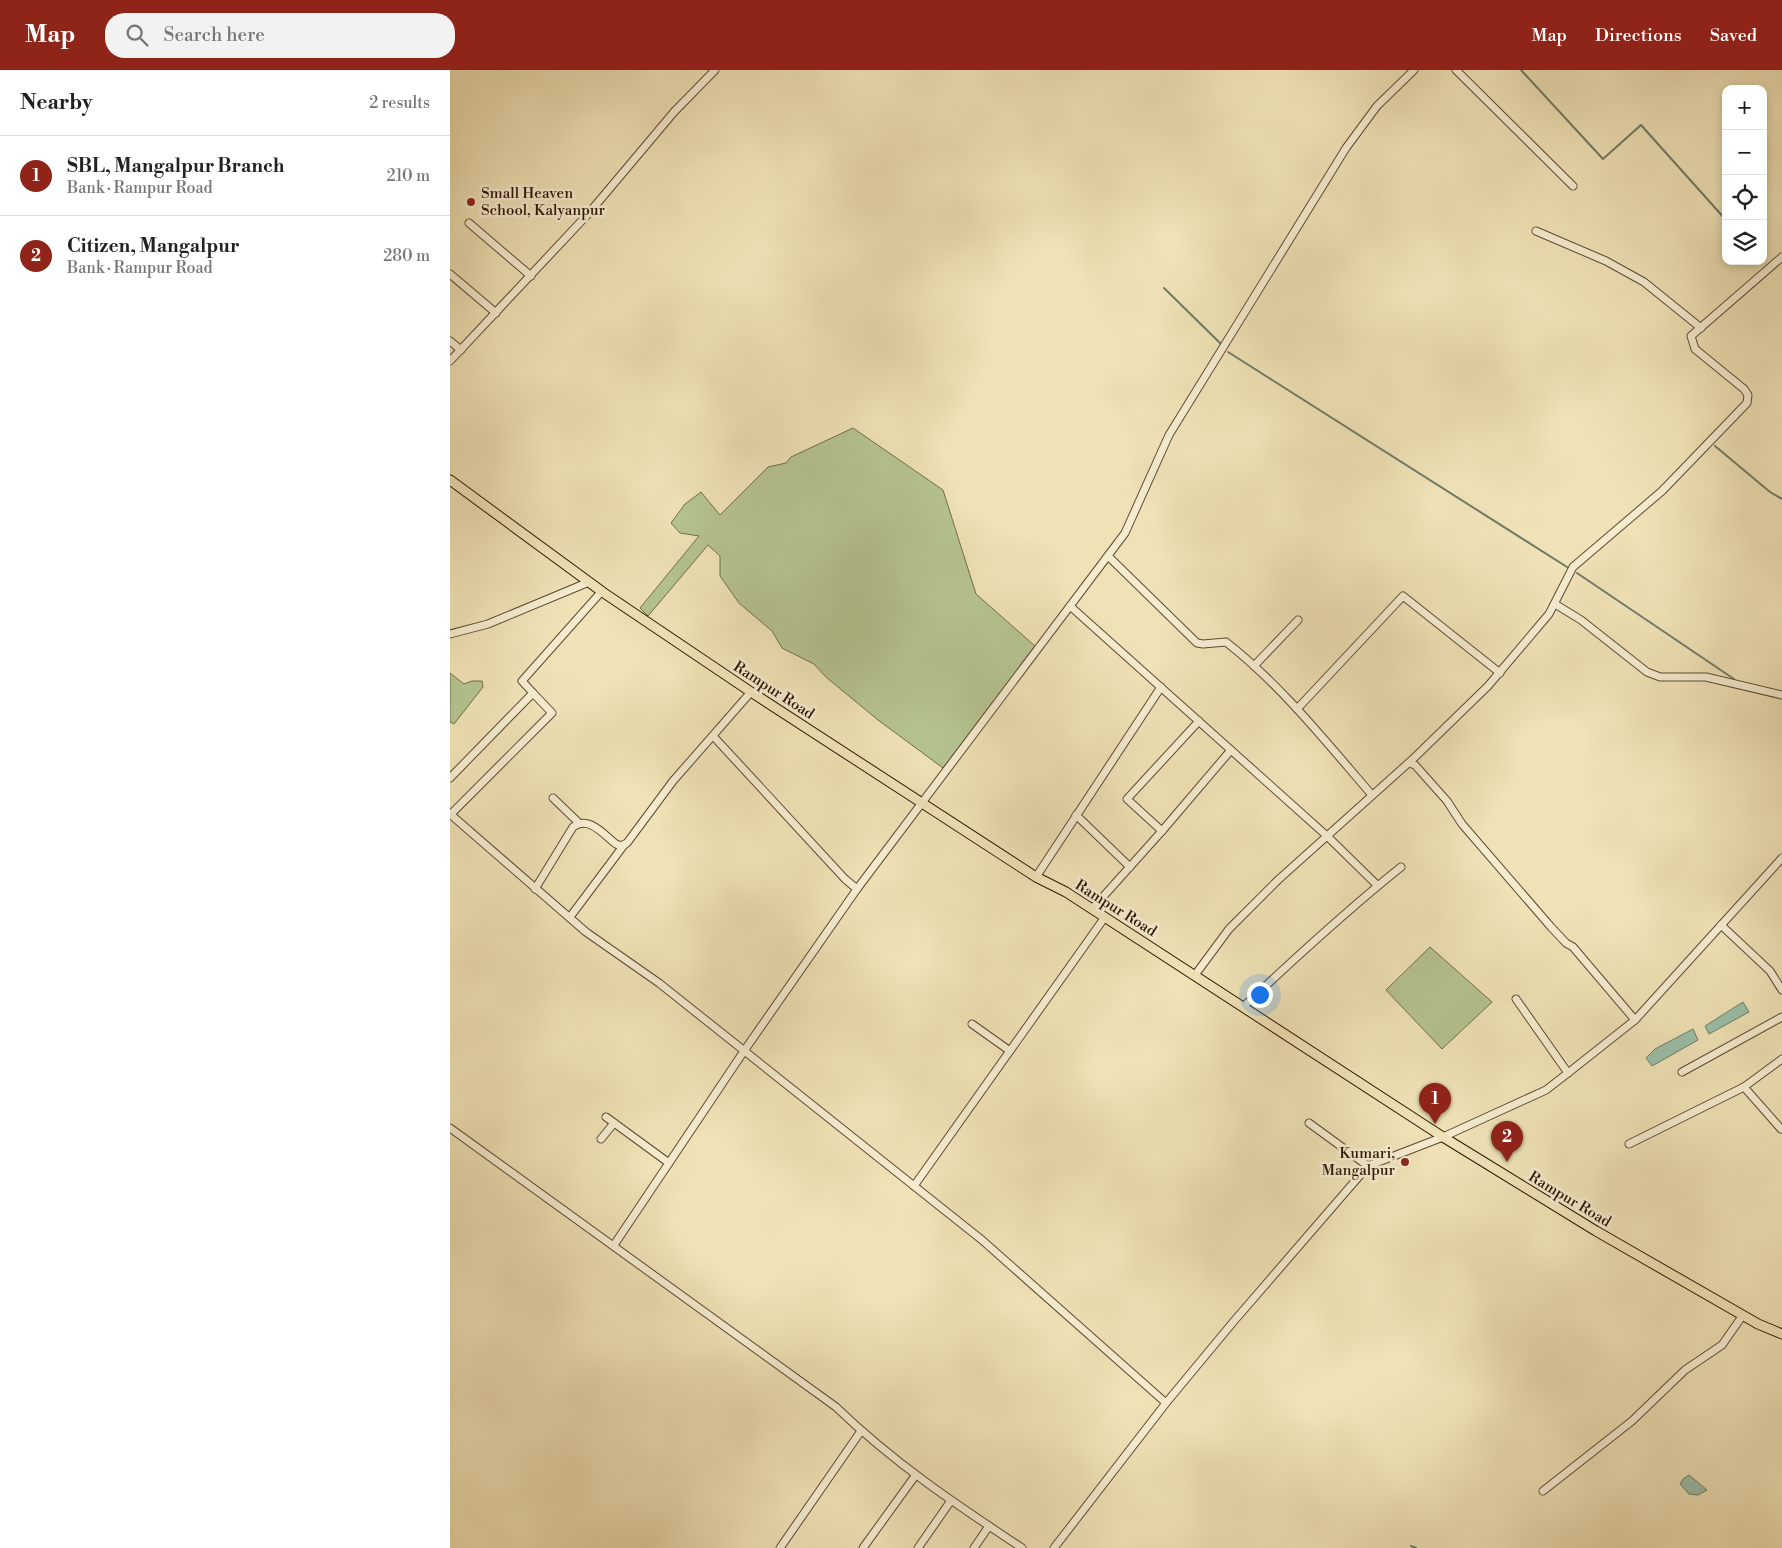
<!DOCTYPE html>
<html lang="en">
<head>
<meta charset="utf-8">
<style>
  :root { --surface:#fff; --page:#f2f2f2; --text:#222; --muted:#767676; --line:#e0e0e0; --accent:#8f2418 }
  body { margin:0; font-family:"Libre Bodoni",serif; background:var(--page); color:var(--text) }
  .controls { position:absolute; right:15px; top:15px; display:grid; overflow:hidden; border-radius:10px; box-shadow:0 2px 8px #0003 }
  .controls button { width:45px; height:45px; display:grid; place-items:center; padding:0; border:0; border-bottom:1px solid var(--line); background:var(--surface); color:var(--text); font:25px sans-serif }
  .you { position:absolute; left:809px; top:924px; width:18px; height:18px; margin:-12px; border:4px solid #fff; border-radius:50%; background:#1a73e8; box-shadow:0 0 0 8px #1a73e833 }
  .badge { display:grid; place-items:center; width:32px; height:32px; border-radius:50%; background:var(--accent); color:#fff; font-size:16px; font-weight:700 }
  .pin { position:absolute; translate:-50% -41px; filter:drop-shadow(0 1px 2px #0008) }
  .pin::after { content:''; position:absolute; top:26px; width:18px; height:15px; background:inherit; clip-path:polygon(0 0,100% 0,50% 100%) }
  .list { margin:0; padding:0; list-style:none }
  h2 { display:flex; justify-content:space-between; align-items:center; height:65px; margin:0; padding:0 20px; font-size:21px }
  h2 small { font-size:16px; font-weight:400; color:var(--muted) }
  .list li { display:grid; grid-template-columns:32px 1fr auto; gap:15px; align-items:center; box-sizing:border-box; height:80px; padding:0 20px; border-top:1px solid var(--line) }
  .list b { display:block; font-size:19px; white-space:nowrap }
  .list p { margin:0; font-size:16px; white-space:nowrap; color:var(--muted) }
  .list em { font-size:16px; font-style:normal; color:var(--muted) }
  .icon { flex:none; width:28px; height:28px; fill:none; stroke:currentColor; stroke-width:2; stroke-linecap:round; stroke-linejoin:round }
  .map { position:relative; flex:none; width:1332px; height:1478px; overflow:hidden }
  header { display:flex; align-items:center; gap:30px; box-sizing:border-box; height:70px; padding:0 25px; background:var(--accent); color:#fff }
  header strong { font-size:24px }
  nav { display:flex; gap:28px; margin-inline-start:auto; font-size:18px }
  .search { width:350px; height:45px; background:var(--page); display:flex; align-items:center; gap:12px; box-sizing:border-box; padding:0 18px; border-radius:20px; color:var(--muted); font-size:19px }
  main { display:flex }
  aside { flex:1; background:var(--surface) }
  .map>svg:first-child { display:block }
</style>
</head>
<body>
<header>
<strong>Map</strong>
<div class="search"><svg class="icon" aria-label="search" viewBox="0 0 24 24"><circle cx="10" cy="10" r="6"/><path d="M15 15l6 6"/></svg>Search here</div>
<nav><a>Map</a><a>Directions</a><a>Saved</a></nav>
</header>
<main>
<aside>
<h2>Nearby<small>2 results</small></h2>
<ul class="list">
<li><span class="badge">1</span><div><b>SBL, Mangalpur Branch</b><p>Bank · Rampur Road</p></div><em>210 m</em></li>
<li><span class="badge">2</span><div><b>Citizen, Mangalpur</b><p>Bank · Rampur Road</p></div><em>280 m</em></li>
</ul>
</aside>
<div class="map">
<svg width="1332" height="1478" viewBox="0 0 1332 1478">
  <rect width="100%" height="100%" fill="#efe2b6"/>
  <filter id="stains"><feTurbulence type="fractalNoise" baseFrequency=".004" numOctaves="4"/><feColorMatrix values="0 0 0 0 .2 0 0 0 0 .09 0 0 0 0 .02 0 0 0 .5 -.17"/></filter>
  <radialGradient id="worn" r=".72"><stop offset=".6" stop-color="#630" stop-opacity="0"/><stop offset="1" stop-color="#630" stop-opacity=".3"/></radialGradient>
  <g fill="#b5c491" stroke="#716d4a">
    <polygon points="403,358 493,420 526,524 585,576 493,698 428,650 376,607 364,594 332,578 322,561 289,533 270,506 270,486 258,475 198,546 190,538 249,466 230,463 221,453 235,434 251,422 270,445 318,397 336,393 341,387"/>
    <polygon points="0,603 14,614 22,611 32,611 33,617 4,654 0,652"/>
    <polygon points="980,877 1042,932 992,979 936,920"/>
  </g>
  <g fill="#9bbfa9" stroke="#6f7b67">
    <polygon points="1293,932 1299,942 1259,964 1255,956"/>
    <polygon points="1243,959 1248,970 1202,996 1196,988 1205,979"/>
    <polygon points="1239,1405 1257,1420 1248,1425 1239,1424 1230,1414 1233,1409"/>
  </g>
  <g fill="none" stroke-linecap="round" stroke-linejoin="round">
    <g stroke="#6f7b67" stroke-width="2">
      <polyline points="1071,0 1153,89 1191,55 1276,150"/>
      <polyline points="714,218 770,273"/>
      <polyline points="778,282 1117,497"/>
      <polyline points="1265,376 1320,422 1332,429"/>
      <polyline points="1127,503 1284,609"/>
      <polyline points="961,1476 966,1478"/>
    </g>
    <g stroke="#5e4930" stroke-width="9">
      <g id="minor">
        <polyline points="1006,0 1123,116"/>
        <polyline points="19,153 81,206"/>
        <polyline points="1086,161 1156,191 1194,212 1251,258"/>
        <polyline points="0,204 46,243"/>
        <polyline points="0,271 11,280"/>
        <polyline points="0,291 139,143 224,42 265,0"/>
        <path d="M658 486 747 573 753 574 776 572C831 615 876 672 922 725"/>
        <polyline points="1105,534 1131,550 1197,602 1210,607 1256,607 1332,625"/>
        <polyline points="620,536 877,766 927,815"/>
        <polyline points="0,564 38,554 139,512"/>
        <polyline points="804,596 848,550"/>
        <polyline points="847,639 953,526 1050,603"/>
        <polyline points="264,667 395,809 407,819"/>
        <polyline points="959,693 965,695 997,731 1012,754 1101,857 1116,873 1123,877 1185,950"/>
        <polyline points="0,708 83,623 72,611 152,521"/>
        <polyline points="103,728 129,753"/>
        <polyline points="0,744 136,862 209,913 532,1170 716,1333"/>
        <polyline points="1,744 102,643 83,623"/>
        <polyline points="626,745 680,797"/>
        <polyline points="712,761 781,680"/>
        <polyline points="586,807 711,617"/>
        <path d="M85 819 123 757C139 745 154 765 166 774L171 776 177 773 223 711 301 622"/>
        <polyline points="642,839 712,761 677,729 749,651"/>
        <polyline points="120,847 174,775"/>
        <polyline points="1271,855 1320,901 1332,920"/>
        <polyline points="745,905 779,859 828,810 964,688 1038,616 1099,544 1123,497 1212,421 1297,333 1298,325 1294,319 1245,279 1241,266 1332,187"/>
        <polyline points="1066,929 1118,1003"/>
        <path d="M793 937C844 889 896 841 951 797"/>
        <polyline points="522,954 560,981"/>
        <polyline points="1232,1002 1332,947"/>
        <polyline points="1294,1017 1331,1059"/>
        <polyline points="156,1047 219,1093"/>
        <polyline points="859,1053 918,1096"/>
        <path d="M0 1058 386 1337C444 1393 504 1433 572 1478"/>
        <polyline points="151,1069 164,1053"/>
        <polyline points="1179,1074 1294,1017 1332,989"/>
        <polyline points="464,1116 655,847"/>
        <polyline points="164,1175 294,981 407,819 675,463 719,365 896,78 927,36 964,0"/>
        <polyline points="1093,1421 1182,1351 1235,1300 1272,1275 1293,1245"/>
        <polyline points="330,1478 411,1361"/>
        <polyline points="413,1478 465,1406"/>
        <polyline points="468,1478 500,1432"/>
        <polyline points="524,1478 539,1456"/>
        <polyline points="604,1478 716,1333 784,1251 918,1096 993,1067 1096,1020 1118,1003 1185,950 1332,788"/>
      </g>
    </g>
    <g stroke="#2d1603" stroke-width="11">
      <polyline id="major" points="0,410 154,523 301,622 586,807 616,822 993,1067 1146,1161 1308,1254 1332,1264"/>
    </g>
    <use href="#minor" stroke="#f5ecd0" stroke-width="7"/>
    <use href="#major" stroke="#efe2b6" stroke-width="9"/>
  </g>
  <g fill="#8f2418" stroke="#f5ecd0" stroke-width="2">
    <circle cx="21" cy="132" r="5"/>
    <circle cx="955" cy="1092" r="5"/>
  </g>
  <g text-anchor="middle" stroke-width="5" stroke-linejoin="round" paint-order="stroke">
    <g font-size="15" fill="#2d1603" stroke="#f5ecd0" text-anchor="start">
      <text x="31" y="128">Small Heaven<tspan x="31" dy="17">School, Kalyanpur</tspan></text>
      <text x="945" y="1088" text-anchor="end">Kumari,<tspan x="945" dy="17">Mangalpur</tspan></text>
    </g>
    <g font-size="15" fill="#2d1603" stroke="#f5ecd0">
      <text transform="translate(324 620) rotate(33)" y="5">Rampur Road</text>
      <text transform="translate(666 838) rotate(32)" y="5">Rampur Road</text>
      <text transform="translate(1120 1129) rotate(31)" y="5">Rampur Road</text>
    </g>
  </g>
  <rect width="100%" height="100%" filter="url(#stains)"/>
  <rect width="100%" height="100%" fill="url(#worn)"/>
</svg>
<div class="controls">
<button>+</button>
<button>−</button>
<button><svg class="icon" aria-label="locate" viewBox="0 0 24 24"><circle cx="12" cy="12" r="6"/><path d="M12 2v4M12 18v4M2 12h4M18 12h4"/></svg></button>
<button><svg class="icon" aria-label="layers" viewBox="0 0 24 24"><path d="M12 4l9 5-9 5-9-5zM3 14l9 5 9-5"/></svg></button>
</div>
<div class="you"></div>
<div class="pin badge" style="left:985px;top:1054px">1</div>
<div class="pin badge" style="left:1057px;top:1092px">2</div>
</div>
</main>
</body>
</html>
